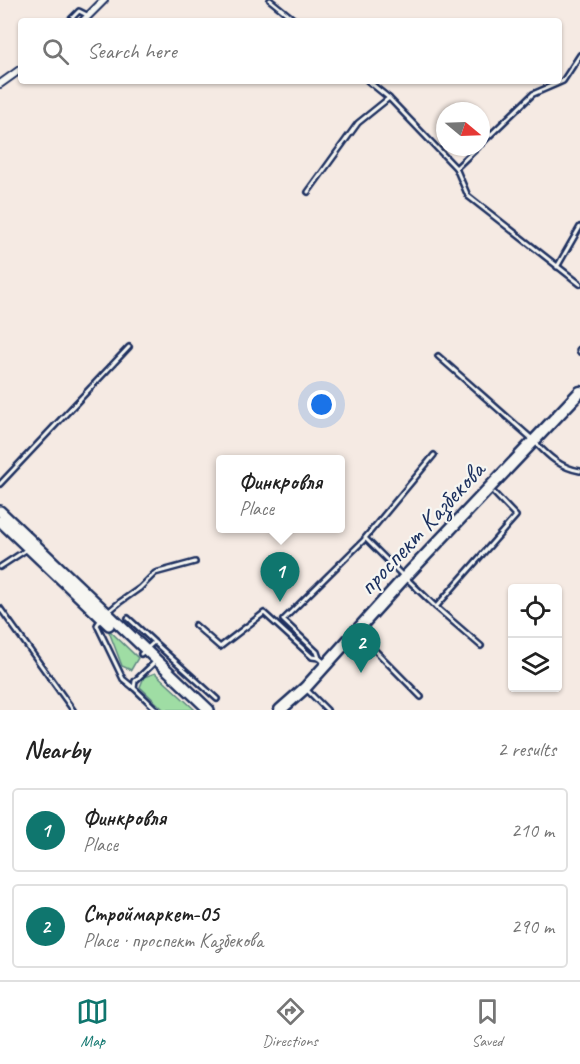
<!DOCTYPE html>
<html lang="en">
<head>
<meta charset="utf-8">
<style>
  :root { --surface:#fff; --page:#f2f2f2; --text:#222; --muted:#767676; --line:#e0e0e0; --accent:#0f766e }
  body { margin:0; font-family:Caveat,sans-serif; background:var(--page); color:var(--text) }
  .controls { position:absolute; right:18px; bottom:18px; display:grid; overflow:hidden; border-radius:6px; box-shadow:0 2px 4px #0004 }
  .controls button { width:54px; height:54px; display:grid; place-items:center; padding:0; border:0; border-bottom:2px solid var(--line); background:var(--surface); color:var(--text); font:30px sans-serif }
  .compass { position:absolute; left:436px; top:102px; width:54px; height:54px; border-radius:50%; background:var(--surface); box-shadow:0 2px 4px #0004; rotate:109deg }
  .you { position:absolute; left:322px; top:405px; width:21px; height:21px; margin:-15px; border:4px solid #fff; border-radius:50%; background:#1a73e8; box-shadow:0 0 0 9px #1a73e833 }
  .badge { display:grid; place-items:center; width:39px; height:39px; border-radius:50%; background:var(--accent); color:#fff; font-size:20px; font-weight:700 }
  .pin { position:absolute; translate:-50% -50px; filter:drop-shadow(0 2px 3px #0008) }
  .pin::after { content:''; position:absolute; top:32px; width:21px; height:18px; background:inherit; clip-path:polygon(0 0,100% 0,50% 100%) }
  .popup { position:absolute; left:216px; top:455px; width:129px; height:78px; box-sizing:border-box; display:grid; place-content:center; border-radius:6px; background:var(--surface); filter:drop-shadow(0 2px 4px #0005); font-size:20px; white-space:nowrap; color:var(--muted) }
  .popup b { font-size:22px; color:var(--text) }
  .popup::after { content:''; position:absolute; left:50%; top:100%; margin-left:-12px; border:12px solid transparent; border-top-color:var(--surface) }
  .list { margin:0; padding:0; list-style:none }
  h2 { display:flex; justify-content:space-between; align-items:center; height:78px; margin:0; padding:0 24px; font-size:26px }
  h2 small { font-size:20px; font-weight:400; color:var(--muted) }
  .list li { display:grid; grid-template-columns:39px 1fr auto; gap:18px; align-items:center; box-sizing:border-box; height:84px; margin:0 12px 12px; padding:0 12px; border:2px solid var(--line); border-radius:6px }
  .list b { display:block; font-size:22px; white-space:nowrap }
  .list p { margin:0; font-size:20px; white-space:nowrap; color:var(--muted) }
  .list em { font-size:20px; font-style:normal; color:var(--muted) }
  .icon { flex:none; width:33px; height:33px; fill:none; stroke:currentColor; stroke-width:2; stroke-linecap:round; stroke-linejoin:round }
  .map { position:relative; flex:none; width:580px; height:710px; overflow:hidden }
  .search { position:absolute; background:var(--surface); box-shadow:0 2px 4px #0004; left:18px; right:18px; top:18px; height:66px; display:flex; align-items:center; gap:15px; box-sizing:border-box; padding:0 21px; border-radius:6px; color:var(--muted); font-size:22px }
  .sheet { height:270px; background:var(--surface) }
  nav { display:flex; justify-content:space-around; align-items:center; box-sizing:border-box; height:84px; border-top:2px solid var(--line); background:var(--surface); font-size:16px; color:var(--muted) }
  nav a { display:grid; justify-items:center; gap:3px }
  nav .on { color:var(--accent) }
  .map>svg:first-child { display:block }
</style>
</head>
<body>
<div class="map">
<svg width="580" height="710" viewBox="0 0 580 710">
  <rect width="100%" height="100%" fill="#f5eae3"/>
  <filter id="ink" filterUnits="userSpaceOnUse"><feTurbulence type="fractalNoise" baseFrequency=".0167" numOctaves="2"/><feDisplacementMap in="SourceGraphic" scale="12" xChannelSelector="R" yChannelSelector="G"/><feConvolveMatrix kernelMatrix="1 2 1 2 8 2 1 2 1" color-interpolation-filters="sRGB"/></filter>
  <g filter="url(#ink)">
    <g fill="#9fdda4" stroke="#5d8681" stroke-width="1.5">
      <polygon points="108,629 138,658 131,670 122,666"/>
      <polygon points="155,673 193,708 195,710 164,710 140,687 144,677"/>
    </g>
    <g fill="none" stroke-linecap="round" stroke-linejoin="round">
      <g stroke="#1b2f5e" stroke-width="8">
        <g id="service">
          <polyline points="270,0 296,21"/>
          <polyline points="69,21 79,11 87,15"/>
          <polyline points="368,81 389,98 456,168 468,196 580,284"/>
          <polyline points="481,144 533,94 563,81 580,55"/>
          <polyline points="456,168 478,147"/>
          <polyline points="308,192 358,123 389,98"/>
          <polyline points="557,267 580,227"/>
          <polyline points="580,349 579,350 580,352"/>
          <polyline points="438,356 531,438"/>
          <path d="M536 443C548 456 561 468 580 471"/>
          <polyline points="0,484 129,347"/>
          <polyline points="0,567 26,550"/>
          <polyline points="402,575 365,538 434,455"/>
          <polyline points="407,579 436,607 481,646"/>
          <polyline points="436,607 516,516 494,493"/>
          <polyline points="0,608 73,710"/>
          <polyline points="108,612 120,602 140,588 155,573 195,562"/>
          <polyline points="128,618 153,641"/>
          <polyline points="101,619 97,625 123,679 134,688"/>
          <polyline points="195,625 220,647 264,613 312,657 319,658"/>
          <polyline points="361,636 421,697"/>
          <polyline points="141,654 154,642 217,699"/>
          <polyline points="156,661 135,681 134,688 157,710"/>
          <polyline points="325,663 319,658 317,652 283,620 365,539"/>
          <polyline points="308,691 327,710"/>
        </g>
      </g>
      <g stroke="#1b2f5e" stroke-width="10">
        <g id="minor">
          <polyline points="83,21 104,0"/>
          <polyline points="0,84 21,69"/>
        </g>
      </g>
      <g stroke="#1b2f5e" stroke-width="14">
        <g id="primary">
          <polyline points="0,511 209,710"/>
          <polyline points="0,521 109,625"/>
        </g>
      </g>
      <g stroke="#1b2f5e" stroke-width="15">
        <polyline id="trunk" points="280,710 305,688 405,577 580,392"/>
      </g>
      <use href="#service" stroke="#f6f6f2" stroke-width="3"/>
      <use href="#minor" stroke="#f6f6f2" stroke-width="6"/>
      <use href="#primary" stroke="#f6f6f2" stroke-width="9"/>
      <use href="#trunk" stroke="#f6f6f2" stroke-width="10"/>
    </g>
  </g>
  <g text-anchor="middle" stroke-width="4.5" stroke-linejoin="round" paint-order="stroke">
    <g font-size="26" fill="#1b2f5e" stroke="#f6f6f2">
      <text transform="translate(421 528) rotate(-47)" y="9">проспект Казбекова</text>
    </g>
  </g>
</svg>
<div class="controls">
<button><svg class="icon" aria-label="locate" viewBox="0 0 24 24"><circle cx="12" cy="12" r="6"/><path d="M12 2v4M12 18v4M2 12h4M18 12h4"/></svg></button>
<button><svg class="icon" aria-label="layers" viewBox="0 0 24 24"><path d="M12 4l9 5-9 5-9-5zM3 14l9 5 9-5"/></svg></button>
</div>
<svg class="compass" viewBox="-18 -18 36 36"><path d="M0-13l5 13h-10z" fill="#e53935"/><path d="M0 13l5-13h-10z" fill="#767676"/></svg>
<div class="you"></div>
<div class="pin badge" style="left:280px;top:602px">1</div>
<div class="popup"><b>Финкровля</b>Place</div>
<div class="pin badge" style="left:361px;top:673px">2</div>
<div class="search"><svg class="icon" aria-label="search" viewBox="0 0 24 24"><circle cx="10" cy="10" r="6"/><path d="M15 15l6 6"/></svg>Search here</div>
</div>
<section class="sheet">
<h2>Nearby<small>2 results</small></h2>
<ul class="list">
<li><span class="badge">1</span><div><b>Финкровля</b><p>Place</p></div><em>210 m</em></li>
<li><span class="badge">2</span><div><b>Строймаркет-05</b><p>Place · проспект Казбекова</p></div><em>290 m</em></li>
</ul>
</section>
<nav>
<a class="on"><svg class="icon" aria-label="map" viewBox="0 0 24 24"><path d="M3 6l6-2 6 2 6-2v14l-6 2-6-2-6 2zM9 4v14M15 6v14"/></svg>Map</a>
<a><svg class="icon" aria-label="directions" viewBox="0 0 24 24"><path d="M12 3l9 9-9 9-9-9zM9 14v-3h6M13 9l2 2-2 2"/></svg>Directions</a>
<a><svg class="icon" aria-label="saved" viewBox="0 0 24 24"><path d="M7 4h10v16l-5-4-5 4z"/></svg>Saved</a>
</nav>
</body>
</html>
